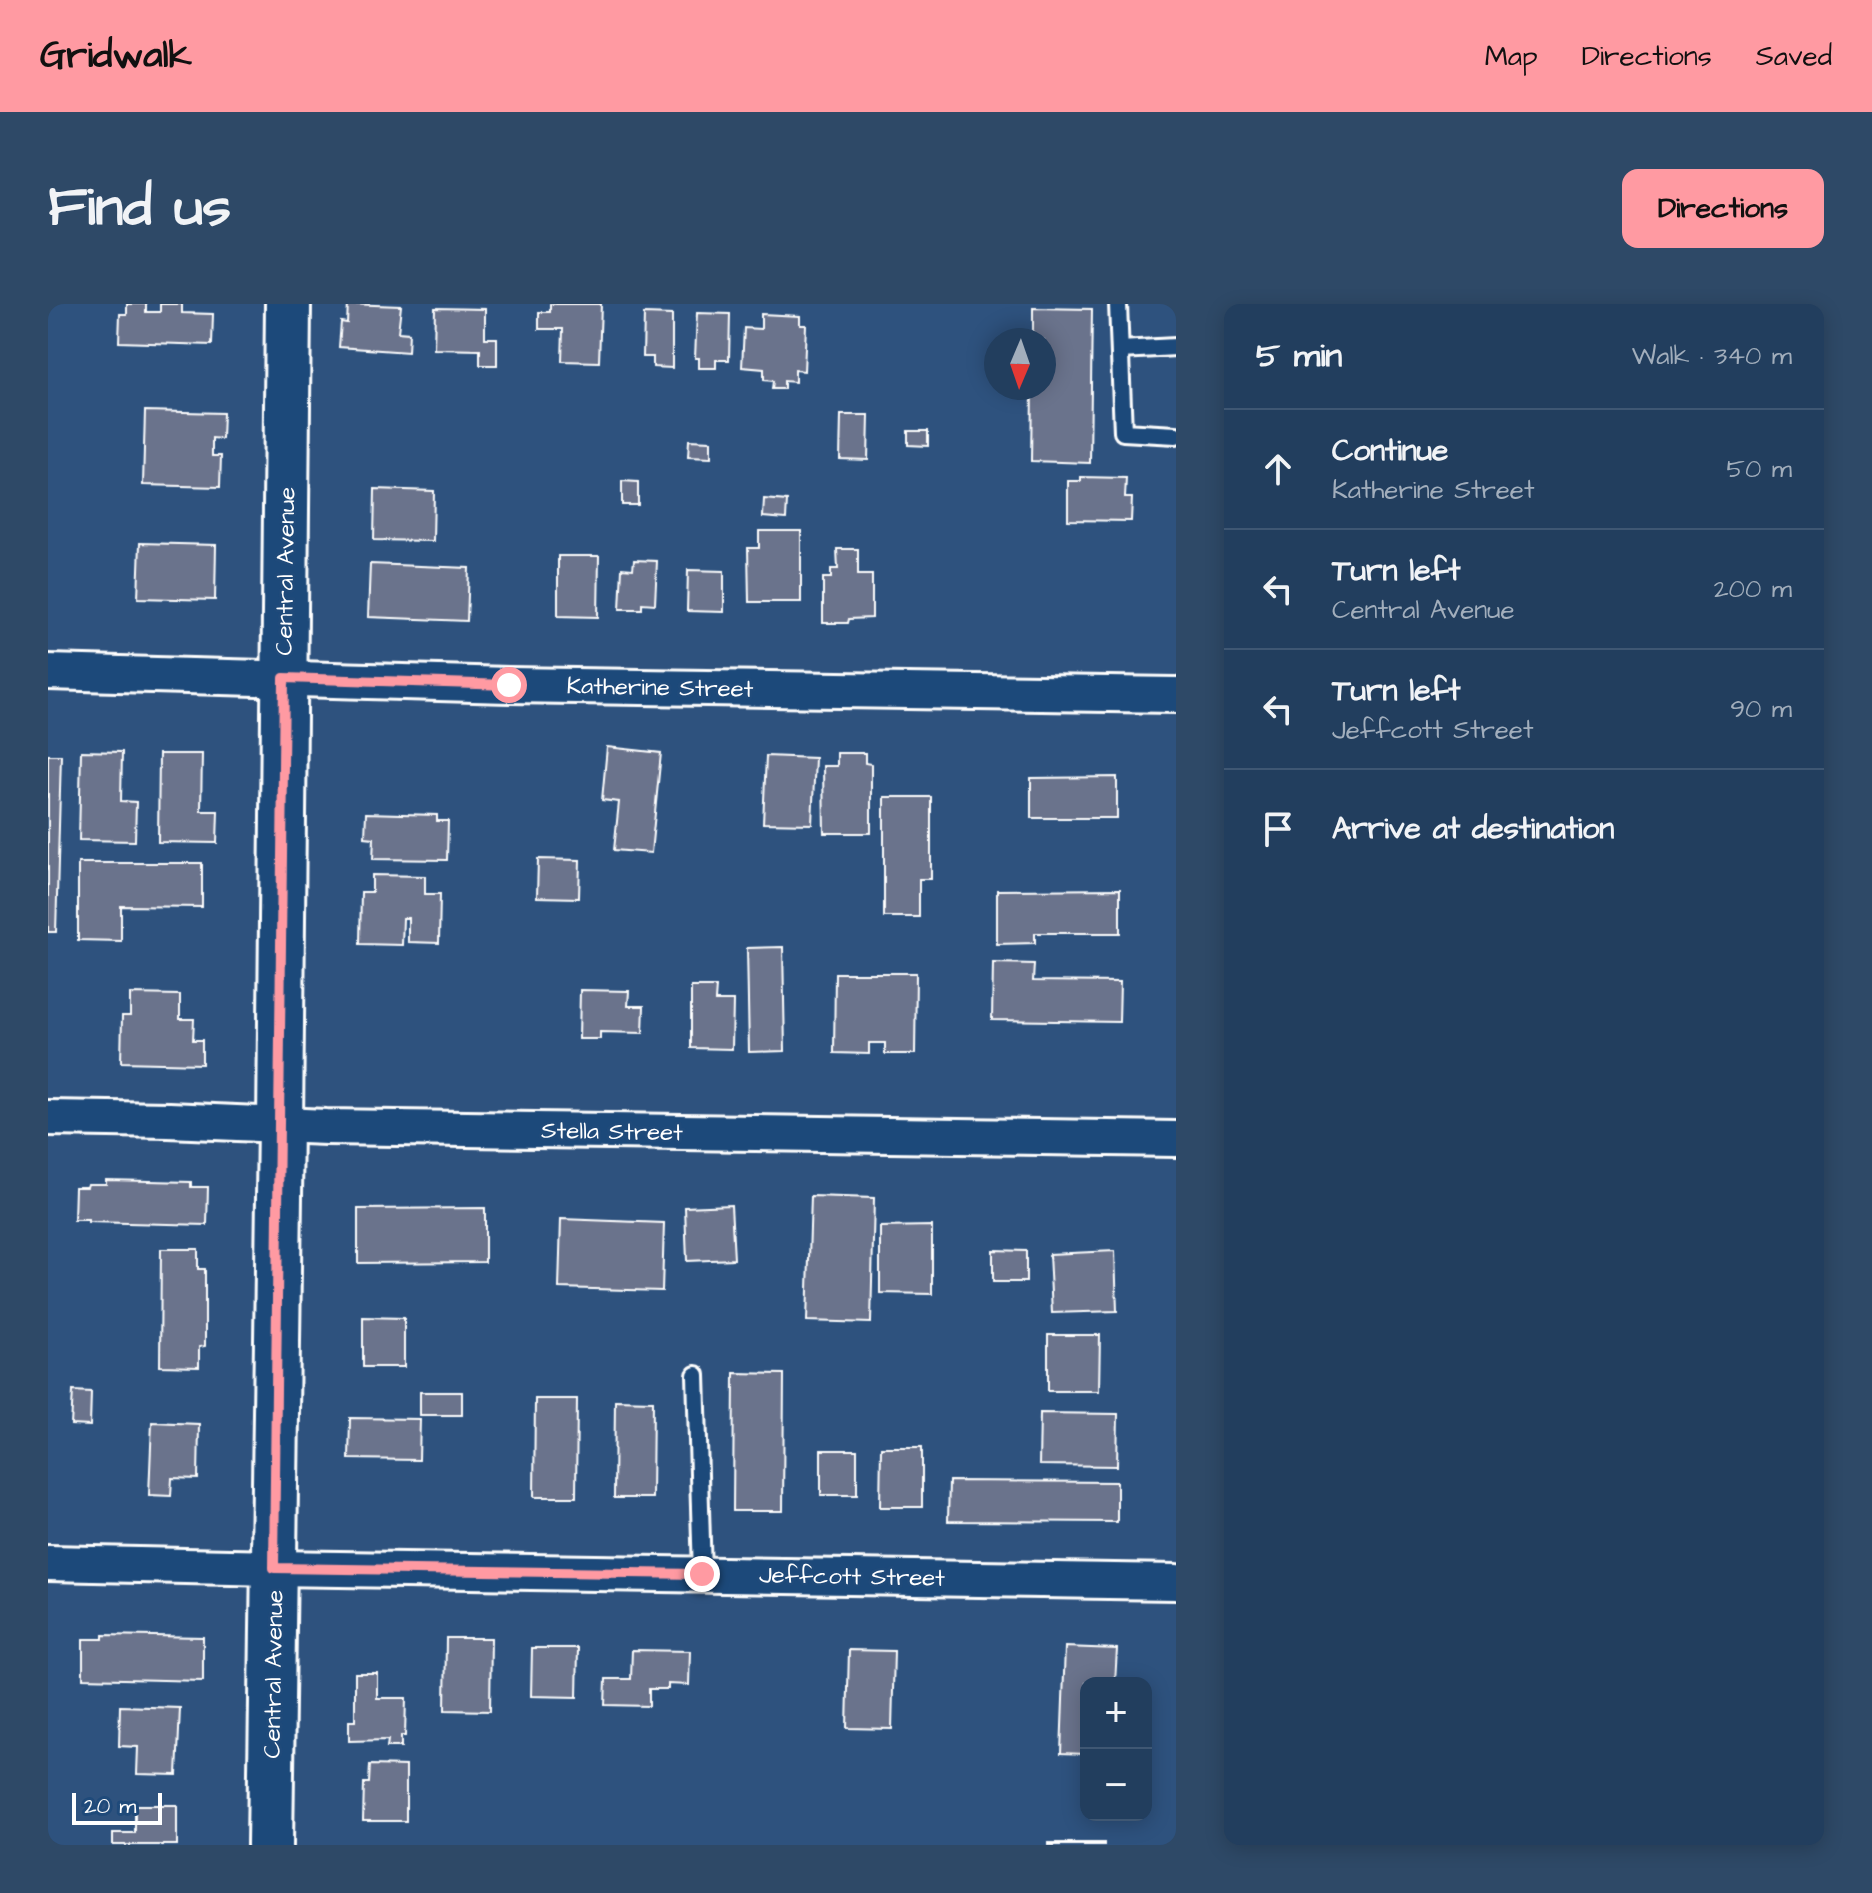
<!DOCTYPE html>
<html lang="en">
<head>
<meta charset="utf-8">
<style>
  :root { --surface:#223e5e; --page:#2e4967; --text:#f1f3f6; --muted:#a2aebc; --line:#3f5773; --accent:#ff9aa2 }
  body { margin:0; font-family:"Architects Daughter",sans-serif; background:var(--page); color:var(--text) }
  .controls { position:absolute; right:24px; bottom:24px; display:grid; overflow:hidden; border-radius:16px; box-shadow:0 4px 20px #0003 }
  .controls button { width:72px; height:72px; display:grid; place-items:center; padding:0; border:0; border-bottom:2px solid var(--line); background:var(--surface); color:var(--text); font:40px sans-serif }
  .compass { position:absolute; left:936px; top:24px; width:72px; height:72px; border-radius:50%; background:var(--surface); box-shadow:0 4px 20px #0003; rotate:182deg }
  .scale { position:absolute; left:24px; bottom:20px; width:90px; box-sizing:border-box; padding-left:8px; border:4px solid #fff; border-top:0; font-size:22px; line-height:28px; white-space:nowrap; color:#fff; -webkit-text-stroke:6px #1f4a7a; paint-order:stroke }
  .stop { position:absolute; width:24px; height:24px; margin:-18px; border:6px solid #ff9aa2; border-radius:50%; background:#fff }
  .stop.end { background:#ff9aa2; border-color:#fff; box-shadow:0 2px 8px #0008 }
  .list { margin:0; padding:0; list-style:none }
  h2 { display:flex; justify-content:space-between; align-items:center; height:104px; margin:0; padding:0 32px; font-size:34px }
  h2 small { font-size:26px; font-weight:400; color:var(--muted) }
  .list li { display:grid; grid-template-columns:52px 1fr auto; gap:24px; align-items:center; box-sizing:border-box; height:120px; padding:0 32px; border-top:2px solid var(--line) }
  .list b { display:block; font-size:30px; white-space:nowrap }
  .list p { margin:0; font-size:26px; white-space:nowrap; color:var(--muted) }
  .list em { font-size:26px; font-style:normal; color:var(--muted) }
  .icon { flex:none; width:44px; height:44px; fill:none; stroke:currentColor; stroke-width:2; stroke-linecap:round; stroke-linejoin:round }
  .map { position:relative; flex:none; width:1128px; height:1541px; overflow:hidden; border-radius:16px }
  header { display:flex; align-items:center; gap:48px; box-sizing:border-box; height:112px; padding:0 40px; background:var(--accent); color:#111 }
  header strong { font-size:38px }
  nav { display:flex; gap:44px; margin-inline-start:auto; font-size:28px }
  .intro { display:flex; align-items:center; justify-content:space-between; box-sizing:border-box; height:192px; padding:0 48px }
  h1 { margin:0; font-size:56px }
  .button { padding:20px 36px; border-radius:16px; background:var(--accent); color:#111; font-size:28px; font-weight:700 }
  main { display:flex; gap:48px; padding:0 48px }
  aside { flex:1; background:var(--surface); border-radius:16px; box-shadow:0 4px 20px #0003 }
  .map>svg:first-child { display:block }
</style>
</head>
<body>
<header>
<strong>Gridwalk</strong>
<nav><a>Map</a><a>Directions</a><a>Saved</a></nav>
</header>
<div class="intro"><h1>Find us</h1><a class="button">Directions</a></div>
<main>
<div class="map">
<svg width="1128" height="1541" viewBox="0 0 1128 1541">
  <rect width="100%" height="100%" fill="#2e527e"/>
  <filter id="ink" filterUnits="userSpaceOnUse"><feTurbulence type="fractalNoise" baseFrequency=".0125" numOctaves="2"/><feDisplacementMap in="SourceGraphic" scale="16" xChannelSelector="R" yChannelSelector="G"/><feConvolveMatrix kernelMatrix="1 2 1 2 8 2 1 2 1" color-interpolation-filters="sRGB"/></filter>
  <g filter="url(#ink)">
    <g fill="#6b738c" stroke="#fff" stroke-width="2">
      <polygon points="79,0 98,0 98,8 112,8 112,0 134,0 134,9 165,10 164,41 71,38 72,10 79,10"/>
      <polygon points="300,0 353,2 350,28 361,29 360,48 291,43 293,18 299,19"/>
      <polygon points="502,0 553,0 551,58 514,57 515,25 491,25 491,8 502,8"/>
      <polygon points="387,4 437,5 437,34 449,34 449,61 432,61 432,46 386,45"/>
      <polygon points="985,4 1044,5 1042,159 983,157 984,84 996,84 996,36 985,36"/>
      <polygon points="649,9 682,10 681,56 668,56 668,64 651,64 651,54 647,54"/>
      <polygon points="596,10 624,11 624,64 605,63 605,53 595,53"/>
      <polygon points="713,10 752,12 752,21 758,21 756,67 747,66 747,78 736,77 736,85 724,85 725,77 716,76 716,65 694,63 696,24 713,25"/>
      <polygon points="97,107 175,109 174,135 164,134 164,152 173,152 172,183 95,181"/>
      <polygon points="793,111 821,111 820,156 792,155"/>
      <polygon points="860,127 880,127 880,142 860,141"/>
      <polygon points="641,136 663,137 663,154 640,153"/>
      <polygon points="1033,173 1078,174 1077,194 1084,194 1083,217 1020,216 1020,177 1033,177"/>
      <polygon points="574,177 590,178 590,201 574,201"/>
      <polygon points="327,185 386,187 385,237 326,236"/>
      <polygon points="716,195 739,197 738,215 715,213"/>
      <polygon points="711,227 753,227 753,298 701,298 700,244 711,244"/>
      <polygon points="92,239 168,241 167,296 90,294"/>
      <polygon points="789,245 810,245 810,271 824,271 824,314 801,315 800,319 775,319 775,274 783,274 783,265 790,265"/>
      <polygon points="510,252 551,252 550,313 510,312"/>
      <polygon points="586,256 609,257 607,300 594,299 594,305 572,305 574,264 585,265"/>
      <polygon points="322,260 421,264 419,317 320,313"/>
      <polygon points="640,266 676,267 676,308 639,307"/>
      <polygon points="559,443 613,449 603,549 566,546 571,498 554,496"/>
      <polygon points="33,447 74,448 73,497 88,498 87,537 31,536"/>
      <polygon points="789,449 817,449 817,459 823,460 823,529 776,529 775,462 789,462"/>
      <polygon points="111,450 154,450 153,507 170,507 169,539 110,538"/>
      <polygon points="0,451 13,451 8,628 0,628"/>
      <polygon points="718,452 767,454 764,520 715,519"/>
      <polygon points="1069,473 1069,514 983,514 983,474"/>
      <polygon points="836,493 883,493 883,575 871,575 871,613 836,613"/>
      <polygon points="318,509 389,511 389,517 400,517 399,556 325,555 326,534 317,533"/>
      <polygon points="490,555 532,556 531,594 489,593"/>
      <polygon points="30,559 154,559 154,603 73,602 73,637 30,636"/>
      <polygon points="324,571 377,572 377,590 392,590 391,639 360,638 360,614 355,614 354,641 312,640 313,588 324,588"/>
      <polygon points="1072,585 1072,629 987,629 987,639 949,640 949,586"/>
      <polygon points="735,643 737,747 701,748 699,644"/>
      <polygon points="945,659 986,660 985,677 1072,678 1071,718 944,716"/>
      <polygon points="787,669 868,669 867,750 837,750 837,739 821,739 821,750 786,749"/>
      <polygon points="643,683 668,683 667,697 685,697 684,745 643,744"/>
      <polygon points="532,686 581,687 580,702 596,702 595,729 552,728 552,735 531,735"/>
      <polygon points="82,690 132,691 132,715 146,715 145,736 154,736 154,760 73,758 74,712 82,712"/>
      <polygon points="58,876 143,878 143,883 160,883 159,921 40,918 40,916 26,916 27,883 39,883 40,880 58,880"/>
      <polygon points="763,892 826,894 823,1019 759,1017"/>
      <polygon points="683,901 686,955 639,957 637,903"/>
      <polygon points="437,904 437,958 310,959 310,905"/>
      <polygon points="513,915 616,919 614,987 511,984"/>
      <polygon points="884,922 884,990 832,989 832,923"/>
      <polygon points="113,945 150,945 150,965 157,965 157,1042 151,1043 151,1063 112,1062"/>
      <polygon points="945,946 978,947 978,978 945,978"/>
      <polygon points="1067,947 1069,1007 1004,1009 1001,950"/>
      <polygon points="315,1013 356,1014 356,1063 315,1063"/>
      <polygon points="1000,1031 1052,1031 1051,1087 1000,1087"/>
      <polygon points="686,1069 736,1070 735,1207 685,1207"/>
      <polygon points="25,1087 43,1088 42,1122 23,1121"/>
      <rect x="372" y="1088" width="42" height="23"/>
      <polygon points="487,1095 529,1095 528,1193 486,1193"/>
      <polygon points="567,1096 605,1097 604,1194 566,1194"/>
      <polygon points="992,1109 1070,1110 1069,1162 991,1161"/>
      <polygon points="302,1114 372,1115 371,1156 301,1155"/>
      <polygon points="104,1118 151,1120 150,1175 124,1174 123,1192 101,1191"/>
      <polygon points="833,1143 874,1143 874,1203 832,1203"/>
      <rect x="773" y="1146" width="36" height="45"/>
      <polygon points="901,1177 1069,1178 1069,1218 900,1217"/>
      <polygon points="55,1331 155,1333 155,1377 35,1374 35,1335 55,1335"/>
      <polygon points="398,1334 443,1334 442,1407 397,1406"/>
      <polygon points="1017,1343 1069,1345 1067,1379 1038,1379 1038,1450 1013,1449"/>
      <polygon points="484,1344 530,1344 529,1393 483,1392"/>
      <polygon points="584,1346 642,1347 641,1381 620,1380 620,1385 601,1385 601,1402 557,1401 558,1375 583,1375"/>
      <polygon points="801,1346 846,1347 844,1425 799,1424"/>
      <polygon points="307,1369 329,1369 329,1394 358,1394 357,1432 353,1432 353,1443 339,1443 340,1436 301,1437 301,1417 307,1417"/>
      <polygon points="72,1402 132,1404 129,1471 89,1470 90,1443 71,1442"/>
      <polygon points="322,1461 358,1462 358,1517 315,1517 316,1479 321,1479"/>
      <polygon points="87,1501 129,1501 129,1541 65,1541 65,1529 87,1529"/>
      <rect x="1000" y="1539" width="56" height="2"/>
    </g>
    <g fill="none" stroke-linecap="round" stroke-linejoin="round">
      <g stroke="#fff" stroke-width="22">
        <g id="lane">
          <polyline points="1070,0 1075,128 1128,131"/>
          <polyline points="1072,46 1128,43"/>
          <polyline points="648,1071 654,1270"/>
        </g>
      </g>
      <g stroke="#fff" stroke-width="40">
        <g id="street">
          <polyline points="0,368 461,381 1128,391"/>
          <polyline points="0,814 121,816 278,823 1128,835"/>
          <polyline points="0,1259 226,1264 1128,1278"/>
        </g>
      </g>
      <g stroke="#fff" stroke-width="50">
        <polyline id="secondary" points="222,1541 232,821 240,0"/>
      </g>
      <use href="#lane" stroke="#1f4a7a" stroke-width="16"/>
      <use href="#street" stroke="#1f4a7a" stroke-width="34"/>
      <use href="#secondary" stroke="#1f4a7a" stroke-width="44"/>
    </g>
  </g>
  <g fill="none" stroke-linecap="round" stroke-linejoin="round" filter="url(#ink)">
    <polyline stroke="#ff9aa2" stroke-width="10" points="461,381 236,374 226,1264 654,1270"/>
  </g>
  <g text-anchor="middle" stroke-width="6" stroke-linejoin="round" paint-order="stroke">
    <g font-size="24" fill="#fff" stroke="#1f4a7a">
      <text transform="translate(237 267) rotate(-89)" y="8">Central Avenue</text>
      <text transform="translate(612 383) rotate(1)" y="8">Katherine Street</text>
      <text transform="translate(564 827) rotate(1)" y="8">Stella Street</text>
      <text transform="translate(804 1272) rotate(1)" y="8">Jeffcott Street</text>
      <text transform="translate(225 1370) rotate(-89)" y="8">Central Avenue</text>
    </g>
  </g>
</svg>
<div class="controls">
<button>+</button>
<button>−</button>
</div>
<svg class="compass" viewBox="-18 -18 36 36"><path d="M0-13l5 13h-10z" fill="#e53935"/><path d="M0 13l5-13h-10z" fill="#a2aebc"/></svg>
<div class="scale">20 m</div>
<div class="stop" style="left:461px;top:381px"></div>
<div class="stop end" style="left:654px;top:1270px"></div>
</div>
<aside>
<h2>5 min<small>Walk · 340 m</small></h2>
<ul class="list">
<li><svg class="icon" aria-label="ahead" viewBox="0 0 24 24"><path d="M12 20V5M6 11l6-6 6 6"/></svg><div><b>Continue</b><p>Katherine Street</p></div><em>50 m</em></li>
<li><svg class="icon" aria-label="left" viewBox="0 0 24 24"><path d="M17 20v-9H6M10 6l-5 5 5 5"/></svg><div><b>Turn left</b><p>Central Avenue</p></div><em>200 m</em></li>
<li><svg class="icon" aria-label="left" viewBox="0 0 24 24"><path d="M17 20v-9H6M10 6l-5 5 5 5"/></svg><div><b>Turn left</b><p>Jeffcott Street</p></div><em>90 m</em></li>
<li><svg class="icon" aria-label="arrive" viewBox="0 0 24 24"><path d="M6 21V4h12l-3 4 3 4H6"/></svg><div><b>Arrive at destination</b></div></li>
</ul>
</aside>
</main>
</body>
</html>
